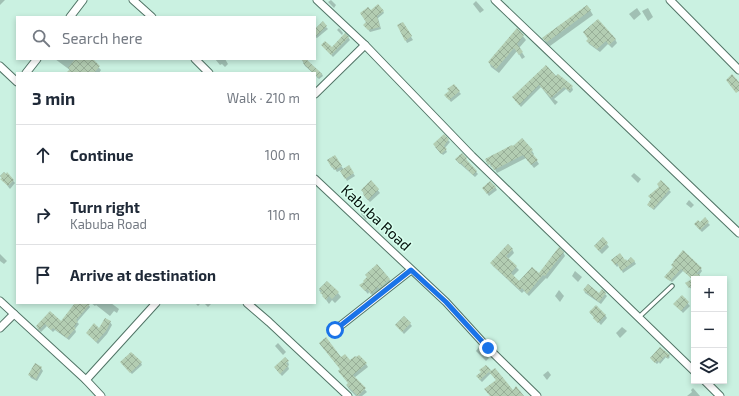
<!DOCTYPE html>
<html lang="en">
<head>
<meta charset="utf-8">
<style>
  :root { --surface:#fff; --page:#f6f6f7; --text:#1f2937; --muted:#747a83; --line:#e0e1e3 }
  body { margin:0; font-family:"Exo 2",sans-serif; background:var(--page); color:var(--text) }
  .controls { position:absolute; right:12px; bottom:12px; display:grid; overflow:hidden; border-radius:0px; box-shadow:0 2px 6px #0003 }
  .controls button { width:36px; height:36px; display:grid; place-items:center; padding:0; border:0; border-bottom:1px solid var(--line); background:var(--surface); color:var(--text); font:20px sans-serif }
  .stop { position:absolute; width:12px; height:12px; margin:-9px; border:3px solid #1a73e8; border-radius:50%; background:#fff }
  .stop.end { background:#1a73e8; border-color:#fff; box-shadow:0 1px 4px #0008 }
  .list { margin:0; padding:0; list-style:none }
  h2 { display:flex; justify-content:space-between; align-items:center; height:52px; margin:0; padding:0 16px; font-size:17px }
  h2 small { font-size:13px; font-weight:400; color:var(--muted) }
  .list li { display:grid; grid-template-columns:26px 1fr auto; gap:12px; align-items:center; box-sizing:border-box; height:60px; padding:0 16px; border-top:1px solid var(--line) }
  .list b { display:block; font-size:15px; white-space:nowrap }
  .list p { margin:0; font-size:13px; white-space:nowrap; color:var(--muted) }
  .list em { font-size:13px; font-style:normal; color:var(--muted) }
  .icon { flex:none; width:22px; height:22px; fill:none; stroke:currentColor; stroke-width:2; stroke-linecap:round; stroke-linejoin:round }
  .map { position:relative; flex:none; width:739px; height:396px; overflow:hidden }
  .search { position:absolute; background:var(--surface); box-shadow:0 2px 6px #0003; left:16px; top:16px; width:300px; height:44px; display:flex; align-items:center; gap:10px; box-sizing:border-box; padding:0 14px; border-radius:0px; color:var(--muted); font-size:15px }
  .panel { position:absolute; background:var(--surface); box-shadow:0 2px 6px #0003; left:16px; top:72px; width:300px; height:232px; border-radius:0px }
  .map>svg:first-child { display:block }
</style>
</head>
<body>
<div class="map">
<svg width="739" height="396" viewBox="0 0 739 396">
  <defs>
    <pattern id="building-cross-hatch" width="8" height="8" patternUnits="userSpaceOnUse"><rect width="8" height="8" fill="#b3cdb2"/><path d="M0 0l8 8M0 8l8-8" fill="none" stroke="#98af98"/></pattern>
  </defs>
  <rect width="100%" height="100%" fill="#caf1e1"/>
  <g fill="#0003">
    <polygon points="0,0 5,0 0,5"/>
    <polygon points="331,0 336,5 334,8 328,2"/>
    <polygon points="476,1 484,10 480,13 473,4"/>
    <polygon points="637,8 641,14 634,20 629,14"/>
    <polygon points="648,8 653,17 648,21 642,11"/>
    <polygon points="590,10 593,15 550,46 546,43 544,39"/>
    <polygon points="371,11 383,11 384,13 378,18 381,29 370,32 366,27"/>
    <polygon points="402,23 413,40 407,43 398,25"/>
    <polygon points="326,27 328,29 317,38 315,37 315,30"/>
    <polygon points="339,28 343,33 342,35 337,30"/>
    <polygon points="517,29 526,40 519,48 525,57 522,59 517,51 499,73 491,67 489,62"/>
    <polygon points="348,37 350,40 333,57 322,45 332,48"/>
    <polygon points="615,39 617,43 612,48 608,44 600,52 589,44 587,41"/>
    <polygon points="55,59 91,59 101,70 99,73 67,73 70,70"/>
    <polygon points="215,59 225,59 228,64 225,67 222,64 220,65"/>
    <polygon points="305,59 322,74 323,76 319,79 315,75 315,73 313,73 305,66 302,60"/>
    <polygon points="546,66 556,77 572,87 573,90 570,93 566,89 554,99 558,102 555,105 541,87 521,107 515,100"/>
    <polygon points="453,85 461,94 451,102 447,97"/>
    <polygon points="448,140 450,142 445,148 447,152 443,155 435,147"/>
    <polygon points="532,151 534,154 533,155 539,164 534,168 526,158 497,173 493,166 491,167 487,159"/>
    <polygon points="335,157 344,170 349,167 355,176 347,181 341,170 337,172 335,169 334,170 328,161"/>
    <polygon points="466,159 467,162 478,174 475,177 458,162"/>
    <polygon points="634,173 641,179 638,183 631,176"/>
    <polygon points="7,174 15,183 10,189 2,179"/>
    <polygon points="371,182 380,193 370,202 365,197 362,190"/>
    <polygon points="661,182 671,192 654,210 648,205 660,187"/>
    <polygon points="495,187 497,190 489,196 483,188"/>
    <polygon points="689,200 694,205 691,208 686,204"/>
    <polygon points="367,208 371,213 366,220 361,214"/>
    <polygon points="700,223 708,223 710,225 702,232 697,227"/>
    <polygon points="603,239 609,247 602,254 597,249"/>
    <polygon points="512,249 514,253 508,259 519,270 513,276 520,282 539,274 563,252 565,256 547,279 546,278 529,296 524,291 522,293 493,266 491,263"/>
    <polygon points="0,254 7,261 4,264 0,261"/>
    <polygon points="634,261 636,264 623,273 619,265 617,267 614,263"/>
    <polygon points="674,268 701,269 702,271 699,275 701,278 694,279 694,291 688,286 693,279 683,271 672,282 667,279 665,277"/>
    <polygon points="575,271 582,277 578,282 572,276"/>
    <polygon points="389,279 392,283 374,297 369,292 368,294 361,286"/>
    <polygon points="327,282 338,293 341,297 335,303 332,300 329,304 319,290"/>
    <polygon points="559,290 564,296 560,302 555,296"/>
    <polygon points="584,290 599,295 605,294 607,296 601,304 585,293"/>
    <polygon points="682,297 690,306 683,313 675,304"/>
    <polygon points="75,303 87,303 90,307 77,322 79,324 75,329 76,332 69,340 55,330 53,332 47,326 41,332 38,329 37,326 50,312 62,322"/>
    <polygon points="91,303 111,303 119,309 117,313 114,311 110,316 96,305 95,306"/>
    <polygon points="195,303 201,303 198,306"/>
    <polygon points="204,303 212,303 208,307"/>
    <polygon points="590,313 605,315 607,318 601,325"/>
    <polygon points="404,317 412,326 404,334 396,325"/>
    <polygon points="110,322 112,325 107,334 98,344 87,333 100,329"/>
    <polygon points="622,327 627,331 620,338 616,333"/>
    <polygon points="278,343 286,352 283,355 275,346"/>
    <polygon points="320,344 341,358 366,364 368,367 354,378 367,392 362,396 356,396 349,389 347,386 349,384 339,371 341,370"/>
    <polygon points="479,347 489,358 486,361 476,351"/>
    <polygon points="660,348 670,357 668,359 666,357 660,364 659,362 657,364 652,360"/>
    <polygon points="288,362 289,365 288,366 289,369 282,376 275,368"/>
    <polygon points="141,363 142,365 132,374 122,364"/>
    <polygon points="41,368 43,371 37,381 31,378 29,375"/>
    <polygon points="490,371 512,391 523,396 491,396 497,381 491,373 482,382 479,379"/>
    <polygon points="548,371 551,375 547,380 543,375"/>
    <polygon points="693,388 700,396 687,396 692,392 691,390"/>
  </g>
  <g fill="url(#building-cross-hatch)">
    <polygon points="378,4 384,11 377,16 380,27 368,30 363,25 366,22 360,13 368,7 371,10"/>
    <polygon points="587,5 591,10 561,32 547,42 542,38"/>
    <polygon points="598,19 616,39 609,45 606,41 597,49 586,41 588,39 583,32"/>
    <polygon points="323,21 327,26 315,37 315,29"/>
    <polygon points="403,22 412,36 405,41 397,25"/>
    <polygon points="517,28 524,35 517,44 523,52 519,55 514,48 496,69 488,62"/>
    <polygon points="345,33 349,37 331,55 321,45 325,41 332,47"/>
    <polygon points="75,59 93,59 100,66 94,73 66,73 70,69 68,68"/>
    <polygon points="301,59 306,59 322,74 318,78 315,73 313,73 303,63 304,62"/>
    <polygon points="546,65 556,76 558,74 573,86 569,91 564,87 551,98 539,85 519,105 512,97"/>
    <polygon points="732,74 739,82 739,91 736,93 726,80"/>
    <polygon points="454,84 460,91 449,100 444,95 449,91 447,89"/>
    <polygon points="444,134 449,139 444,146 447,149 441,154 433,144"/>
    <polygon points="522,138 533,150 531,152 538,160 531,165 523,155 494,170 490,164 488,165 485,159 512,145 513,146"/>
    <polygon points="462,153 467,158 466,159 477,171 473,175 461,163 460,164 455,159"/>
    <polygon points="335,155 342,166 335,170 333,167 332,168 327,160"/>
    <polygon points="349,165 354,173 345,179 340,171"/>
    <polygon points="4,172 6,174 7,172 14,180 8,186 0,179 2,178 0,176"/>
    <polygon points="371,180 379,189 368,200 363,194 364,193 361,190"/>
    <polygon points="661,180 670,189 653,209 647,205 651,199 648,196 659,187 657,184"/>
    <polygon points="490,181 496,187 487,194 482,188"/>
    <polygon points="705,217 709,222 700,230 694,224 698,220 700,222"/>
    <polygon points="603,237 608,243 599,251 594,246"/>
    <polygon points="508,244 513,249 506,256 517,266 511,273 519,281 532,267 539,273 559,247 564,252 545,276 543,275 527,294 522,288 520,290 490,263"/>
    <polygon points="683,250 702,268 696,274 699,274 700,275 697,279 694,279 694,285 689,288 685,283 692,279 681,269 670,281 664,277 673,267 671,265 674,262 673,262"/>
    <polygon points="620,253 625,260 626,259 627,261 631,257 635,261 621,271 617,263 615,265 611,260"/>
    <polygon points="377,264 390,279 381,287 379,289 378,287 371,294 367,289 365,291 359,285 364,282 363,281 367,277 365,275"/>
    <polygon points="327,281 339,292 332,299 329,296 326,300 322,296 323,295 320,293 322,291 319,289"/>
    <polygon points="588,284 599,293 602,289 606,293 599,302 583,290"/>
    <polygon points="682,295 689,302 681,311 673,304"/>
    <polygon points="75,303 91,303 76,320 78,321 74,327 76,328 67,338 53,328 51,330 45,324 39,330 36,326 50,311 61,321"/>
    <polygon points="596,305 606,315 598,323 593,318 594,317 589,312"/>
    <polygon points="404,316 411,323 402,332 395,325"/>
    <polygon points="105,318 111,321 106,331 96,342 86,333 94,323 99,328"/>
    <polygon points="326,337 341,357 345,354 350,360 355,356 356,357 359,355 367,363 353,375 366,388 358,396 346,385 348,383 338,371 340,369 319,343"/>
    <polygon points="660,347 670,355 667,358 665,356 659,362 657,361 655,363 650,358"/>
    <polygon points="131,352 142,362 130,373 120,362"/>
    <polygon points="285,357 289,361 286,363 288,366 280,374 274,367"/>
    <polygon points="35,363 42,367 36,379 28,375"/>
    <polygon points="486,365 491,370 480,380 476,376 481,372 479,370"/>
    <polygon points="495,368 513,390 516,386 524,396 490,396 484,389 496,380 489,372"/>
  </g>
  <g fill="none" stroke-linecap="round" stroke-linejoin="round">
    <g stroke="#517466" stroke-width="5.5">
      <polyline id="lane" points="639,317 672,286"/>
    </g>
    <g stroke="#517466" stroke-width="9">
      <g id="street">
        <polyline points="133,0 152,17"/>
        <polyline points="317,0 365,45 472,156 694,371"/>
        <polyline points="495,0 739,233"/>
        <polyline points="670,0 739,70"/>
        <polyline points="70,17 83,0"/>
        <polyline points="195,59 209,73"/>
        <polyline points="0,66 17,82"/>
        <polyline points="26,73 37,59"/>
        <polyline points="315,94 365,45"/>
        <polyline points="315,179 446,302 488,348 537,396"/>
        <polyline points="0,301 86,380 101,396"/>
        <polyline points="247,303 269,322 348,396"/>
        <polyline points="0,328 14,314"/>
        <polyline points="335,330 411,270"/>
        <polyline points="86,380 156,303"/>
        <polyline points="705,381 720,396"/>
      </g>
    </g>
    <use href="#lane" stroke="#fff" stroke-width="3.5"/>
    <use href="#street" stroke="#fff" stroke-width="7"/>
  </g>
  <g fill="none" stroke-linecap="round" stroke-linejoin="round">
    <polyline stroke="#1a73e8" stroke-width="5" points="335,330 411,270 446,302 488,348"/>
  </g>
  <g text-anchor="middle" stroke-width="3" stroke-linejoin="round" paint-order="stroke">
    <g font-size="15" fill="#030f0a" stroke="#d7ffee">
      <text transform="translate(376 218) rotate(43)" y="5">Kabuba Road</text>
    </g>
  </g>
</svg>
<div class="controls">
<button>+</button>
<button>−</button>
<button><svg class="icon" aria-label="layers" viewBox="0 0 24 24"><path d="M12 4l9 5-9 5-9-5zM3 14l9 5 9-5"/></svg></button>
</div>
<div class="stop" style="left:335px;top:330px"></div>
<div class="stop end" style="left:488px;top:348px"></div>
<div class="search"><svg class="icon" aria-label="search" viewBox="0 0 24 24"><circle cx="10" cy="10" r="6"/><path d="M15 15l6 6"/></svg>Search here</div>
<section class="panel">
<h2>3 min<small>Walk · 210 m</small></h2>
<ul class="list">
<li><svg class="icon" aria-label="ahead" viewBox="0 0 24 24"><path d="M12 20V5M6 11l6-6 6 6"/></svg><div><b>Continue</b></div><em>100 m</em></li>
<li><svg class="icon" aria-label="right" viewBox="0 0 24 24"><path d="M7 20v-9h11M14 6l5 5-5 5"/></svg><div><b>Turn right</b><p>Kabuba Road</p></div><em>110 m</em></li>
<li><svg class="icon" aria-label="arrive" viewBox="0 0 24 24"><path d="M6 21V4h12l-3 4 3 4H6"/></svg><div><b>Arrive at destination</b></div></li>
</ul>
</section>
</div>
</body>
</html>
